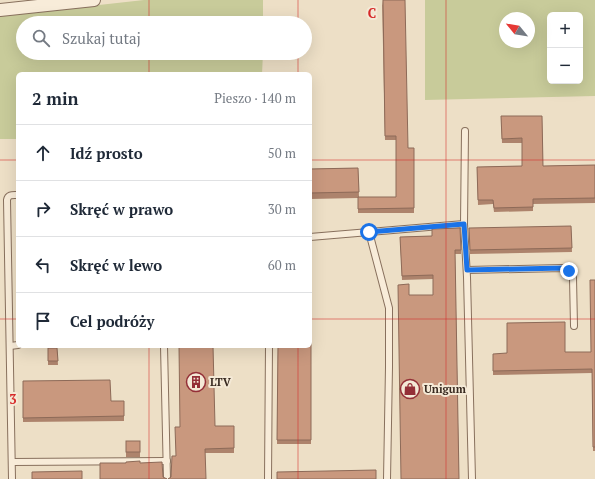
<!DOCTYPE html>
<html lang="pl">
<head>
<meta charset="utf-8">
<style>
  :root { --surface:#fff; --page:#f2f2f3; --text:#1f2937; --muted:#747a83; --line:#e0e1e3 }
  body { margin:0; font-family:"PT Serif",serif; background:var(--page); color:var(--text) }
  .controls { position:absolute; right:12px; top:12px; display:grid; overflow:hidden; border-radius:6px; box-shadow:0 4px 16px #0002 }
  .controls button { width:36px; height:36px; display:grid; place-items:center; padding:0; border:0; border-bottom:1px solid var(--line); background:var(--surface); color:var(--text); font:20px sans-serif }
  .compass { position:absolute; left:499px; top:12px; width:36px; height:36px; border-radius:50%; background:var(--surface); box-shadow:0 4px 16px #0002; rotate:300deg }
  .stop { position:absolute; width:12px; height:12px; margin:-9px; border:3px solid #1a73e8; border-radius:50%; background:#fff }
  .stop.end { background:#1a73e8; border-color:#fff; box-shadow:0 1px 4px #0008 }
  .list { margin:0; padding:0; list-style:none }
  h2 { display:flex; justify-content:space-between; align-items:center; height:52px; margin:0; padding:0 16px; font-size:17px }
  h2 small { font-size:13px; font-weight:400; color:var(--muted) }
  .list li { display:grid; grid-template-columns:26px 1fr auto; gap:12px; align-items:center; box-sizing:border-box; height:56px; padding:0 16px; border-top:1px solid var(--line) }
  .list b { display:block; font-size:15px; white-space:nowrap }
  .list em { font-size:13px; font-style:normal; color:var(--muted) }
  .icon { flex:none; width:22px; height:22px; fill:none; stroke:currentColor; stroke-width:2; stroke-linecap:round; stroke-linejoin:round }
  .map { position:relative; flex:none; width:595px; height:479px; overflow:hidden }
  .search { position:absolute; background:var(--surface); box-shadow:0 4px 16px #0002; left:16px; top:16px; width:296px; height:44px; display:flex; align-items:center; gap:10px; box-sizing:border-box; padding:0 14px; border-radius:22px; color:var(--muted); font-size:15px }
  .panel { position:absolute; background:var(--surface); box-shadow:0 4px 16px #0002; left:16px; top:72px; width:296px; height:276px; border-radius:6px }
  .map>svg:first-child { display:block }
</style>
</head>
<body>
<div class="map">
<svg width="595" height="479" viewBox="0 0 595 479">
  <rect width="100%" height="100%" fill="#eddfc6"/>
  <g fill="#c8cb9a" fill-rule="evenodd">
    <polygon points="144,0 263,0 263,23 23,23 23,53 263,53 262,74 18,74 18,139 0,139 0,16"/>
    <path d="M425 0H595V96L425 100ZM550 15H580V81H550ZM505 18H529V42H505Z"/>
  </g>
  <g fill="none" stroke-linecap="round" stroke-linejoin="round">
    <g stroke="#88705d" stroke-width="8">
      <g id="service">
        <polyline points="465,131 464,224 467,277 472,479"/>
        <polyline points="369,232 389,308 389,367 387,479"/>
        <polyline points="310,237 464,224"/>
        <path d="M467 270 563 268C568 270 571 272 573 278L574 326"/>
        <polyline points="10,346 18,345"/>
        <polyline points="164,346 167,479"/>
        <polyline points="12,462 167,461"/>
        <path d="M12 479 7 200C8 194 13 195 18 195"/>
        <polyline points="268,479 269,346"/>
      </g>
    </g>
    <g stroke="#88705d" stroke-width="14">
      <polyline id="minor" points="0,10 94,0"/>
    </g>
    <use href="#service" stroke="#f8ecd9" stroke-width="6"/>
    <use href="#minor" stroke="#f8ecd9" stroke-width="12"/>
  </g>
  <g fill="#ad836c">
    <polygon points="382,0 408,148 414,148 414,213 358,213 358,198 310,199 310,169 358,168 359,197 396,197 396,140 385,140"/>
    <polygon points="501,116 542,116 543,166 595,165 595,203 533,204 533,211 494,212 493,204 478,205 477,167 522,166 522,143 502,143"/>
    <polygon points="571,226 572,252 470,254 469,232"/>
    <polygon points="432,236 461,250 461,254 455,254 459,479 409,295 433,295 433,279 402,280 400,237"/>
    <polygon points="595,280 595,451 593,451 592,373 493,375 493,354 591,352"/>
    <polygon points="311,326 311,444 277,444 278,346"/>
    <polygon points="48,348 57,348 58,365 48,365"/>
    <polygon points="23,381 111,401 124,401 124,421 23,422"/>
    <polygon points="215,426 234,426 234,453 205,453 171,477 176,456"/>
    <rect x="126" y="441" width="14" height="16"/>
  </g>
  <g fill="#c9987e" stroke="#8d6a58">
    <polygon points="383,0 405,0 408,148 414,148 414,208 358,209 358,197 396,197 396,136 385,136"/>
    <polygon points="501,116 542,116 543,166 595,165 595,198 533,199 533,207 494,208 493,200 478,200 477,167 522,166 522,138 502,139"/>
    <polygon points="358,168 359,192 310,193 310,169"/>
    <polygon points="571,226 572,248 470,250 469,228"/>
    <polygon points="460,228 461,250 455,250 459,479 401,479 398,285 409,284 409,295 433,295 433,275 402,276 400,237 432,236 432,229"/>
    <polygon points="590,280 595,280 595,447 593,447 592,369 493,371 493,354 507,353 507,323 565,322 565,352 591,352"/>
    <polygon points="310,326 311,326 311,440 277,440 278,346 310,346"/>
    <polygon points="179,346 213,346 215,426 234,426 234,448 205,449 206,479 168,479 171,477 172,456 176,456 175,427 180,427"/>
    <polygon points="48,348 57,348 58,361 48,361"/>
    <polygon points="110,380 111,401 124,401 124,416 23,418 23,381"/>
    <rect x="126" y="441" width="14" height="11"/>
    <polygon points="140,461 140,463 162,462 163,477 167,479 100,479 100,463 126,463 126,462"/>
    <polygon points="376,470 376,479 277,479 277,472"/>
    <polygon points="82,471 82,479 32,479 32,472"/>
  </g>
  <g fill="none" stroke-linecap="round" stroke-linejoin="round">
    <polyline stroke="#1a73e8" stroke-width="5" points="369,232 464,224 467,270 563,268 569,271"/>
  </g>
  <path fill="none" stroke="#d62828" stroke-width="1" stroke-opacity="0.55" d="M149 0V23M298 0V23M446 0V479M149 53V74M298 53V74M0 160H18M310 160H595M0 319H18M310 319H595M149 346V479M298 346V479"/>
  <defs>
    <g id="building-ring" transform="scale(1)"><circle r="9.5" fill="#f4e9d6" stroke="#942f37" stroke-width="1.5"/><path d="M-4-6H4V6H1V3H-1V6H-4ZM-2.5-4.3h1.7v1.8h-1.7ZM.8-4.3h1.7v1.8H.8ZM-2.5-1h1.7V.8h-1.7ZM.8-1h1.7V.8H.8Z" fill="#942f37"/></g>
    <g id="shop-ring" transform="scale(1)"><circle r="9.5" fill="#f4e9d6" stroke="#942f37" stroke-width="1.5"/><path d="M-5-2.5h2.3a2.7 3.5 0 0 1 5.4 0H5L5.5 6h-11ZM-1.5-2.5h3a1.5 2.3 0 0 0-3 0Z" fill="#942f37"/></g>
  </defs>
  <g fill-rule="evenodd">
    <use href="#building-ring" x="196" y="382"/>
    <use href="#shop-ring" x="410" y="389"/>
  </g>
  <g text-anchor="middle" stroke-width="4" stroke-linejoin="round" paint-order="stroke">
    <g font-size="11" font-weight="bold" fill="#382a20" stroke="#f4e9d6" text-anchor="start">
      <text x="210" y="386">LTV</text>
      <text x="424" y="393">Unigum</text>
    </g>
  </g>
  <g font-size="13" text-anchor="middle" font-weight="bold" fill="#d62828" stroke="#f4e9d6" stroke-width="4" stroke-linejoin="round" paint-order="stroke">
    <text x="372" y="18">C</text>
    <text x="13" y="404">3</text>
  </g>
</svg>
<div class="controls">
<button>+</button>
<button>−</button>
</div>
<svg class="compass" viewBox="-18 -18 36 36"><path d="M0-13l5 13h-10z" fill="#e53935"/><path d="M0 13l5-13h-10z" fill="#747a83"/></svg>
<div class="stop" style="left:369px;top:232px"></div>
<div class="stop end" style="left:569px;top:271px"></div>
<div class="search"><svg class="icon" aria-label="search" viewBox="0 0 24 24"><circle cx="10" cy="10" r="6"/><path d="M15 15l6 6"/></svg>Szukaj tutaj</div>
<section class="panel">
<h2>2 min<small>Pieszo · 140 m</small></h2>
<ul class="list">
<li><svg class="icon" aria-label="ahead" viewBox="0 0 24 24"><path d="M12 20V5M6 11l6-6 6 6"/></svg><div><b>Idź prosto</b></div><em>50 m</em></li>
<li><svg class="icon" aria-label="right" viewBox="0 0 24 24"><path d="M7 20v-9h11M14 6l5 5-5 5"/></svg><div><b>Skręć w prawo</b></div><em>30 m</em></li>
<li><svg class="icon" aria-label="left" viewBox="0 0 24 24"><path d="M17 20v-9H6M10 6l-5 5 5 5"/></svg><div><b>Skręć w lewo</b></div><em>60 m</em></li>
<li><svg class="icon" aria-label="arrive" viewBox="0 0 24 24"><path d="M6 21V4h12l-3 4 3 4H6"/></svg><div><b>Cel podróży</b></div></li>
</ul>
</section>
</div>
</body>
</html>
